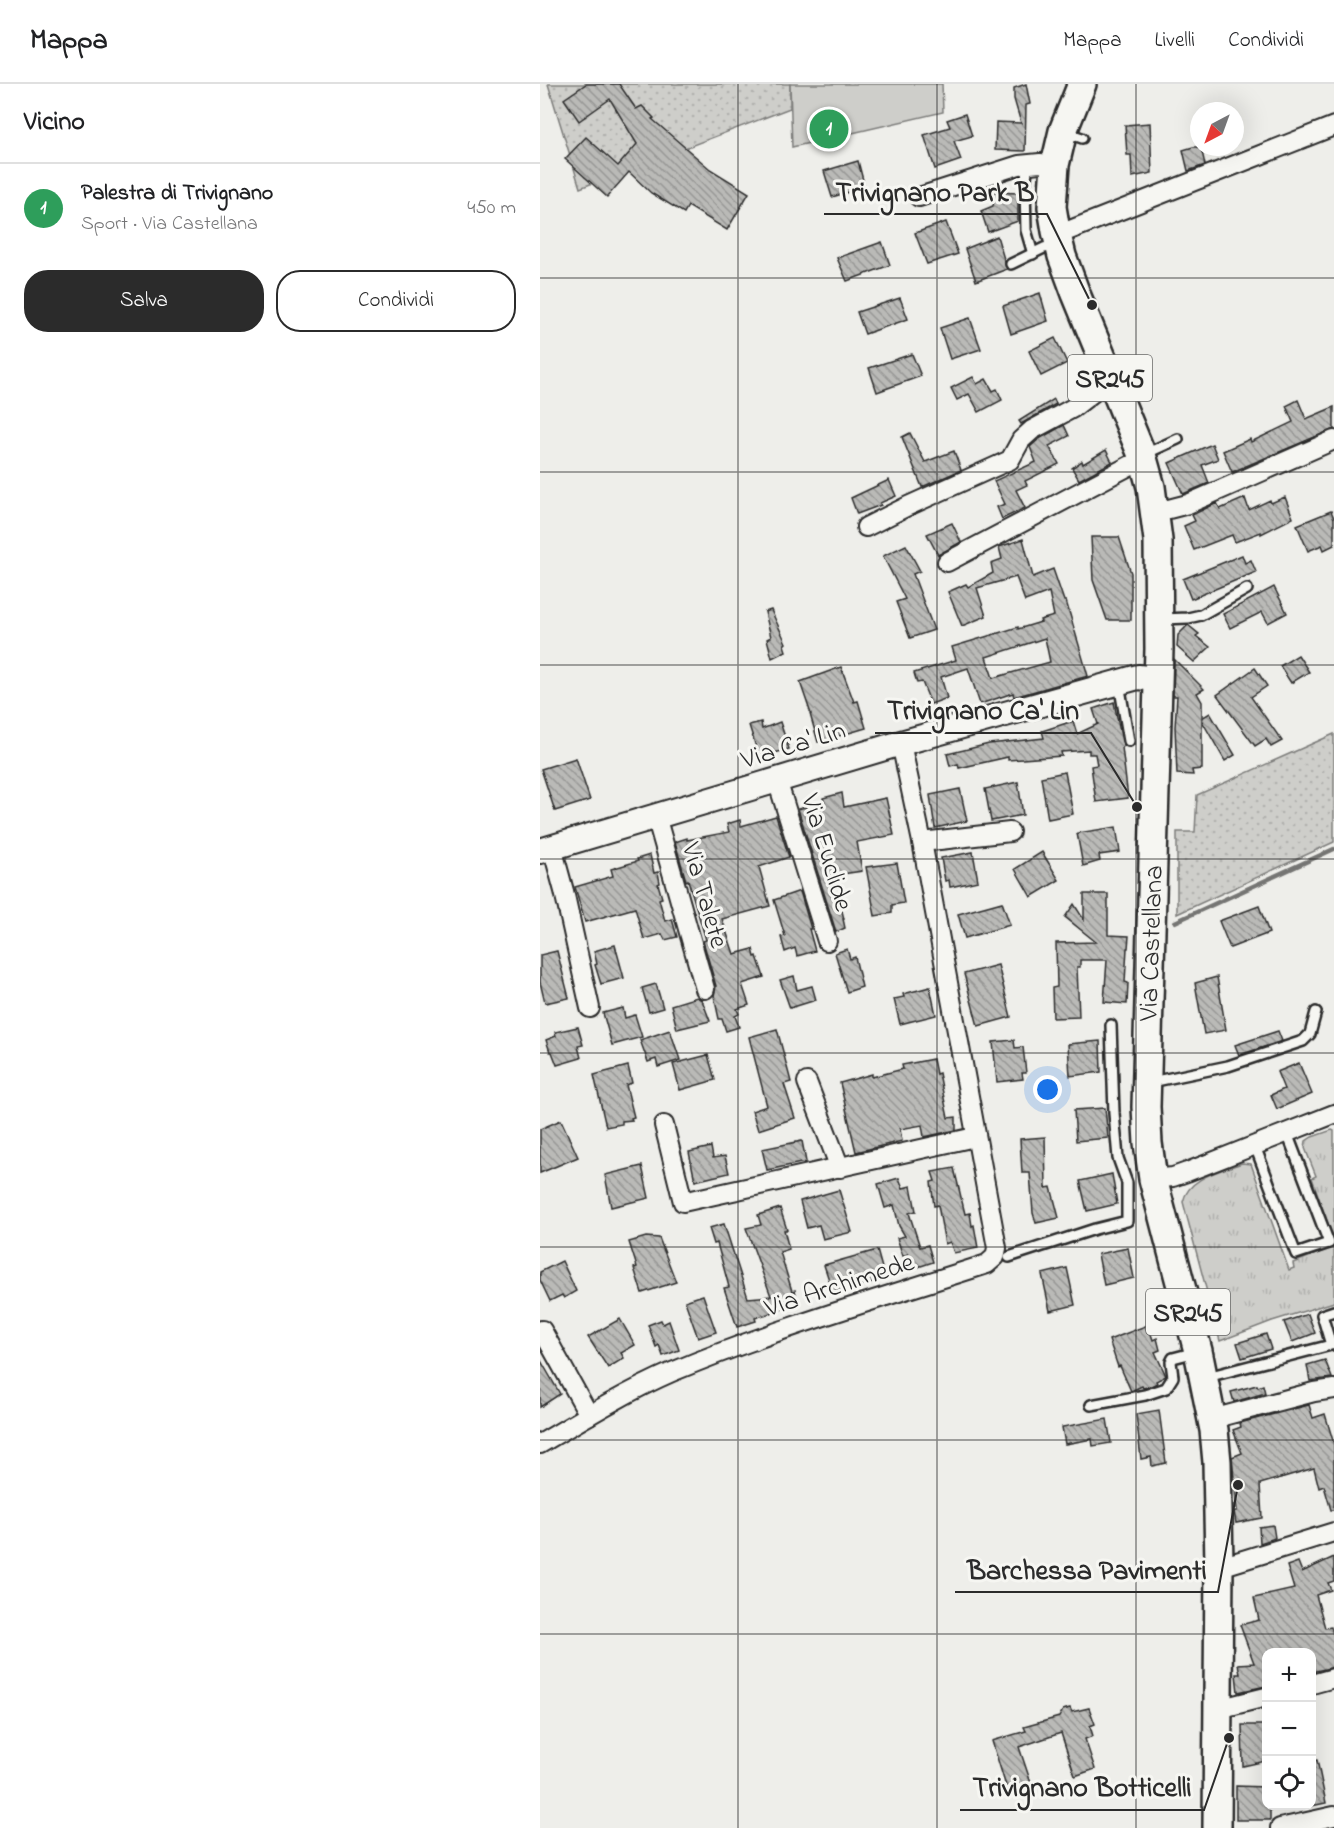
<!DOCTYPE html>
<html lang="it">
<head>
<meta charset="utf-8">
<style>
  :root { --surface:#fff; --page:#f2f2f2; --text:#202124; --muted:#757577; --line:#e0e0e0; --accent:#2b2b2b }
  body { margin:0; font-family:"Indie Flower",sans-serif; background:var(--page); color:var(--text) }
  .controls { position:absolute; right:18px; bottom:18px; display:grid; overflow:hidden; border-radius:12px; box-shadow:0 6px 24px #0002 }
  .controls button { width:54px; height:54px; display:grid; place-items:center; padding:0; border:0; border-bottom:2px solid var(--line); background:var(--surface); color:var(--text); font:30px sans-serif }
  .compass { position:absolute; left:650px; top:18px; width:54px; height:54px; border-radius:50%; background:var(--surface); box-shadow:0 6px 24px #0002; rotate:221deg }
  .you { position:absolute; left:508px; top:1006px; width:21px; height:21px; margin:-15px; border:4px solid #fff; border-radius:50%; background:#1a73e8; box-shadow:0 0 0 9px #1a73e833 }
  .badge { display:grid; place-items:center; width:39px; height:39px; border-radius:50%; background:var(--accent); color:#fff; font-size:20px; font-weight:700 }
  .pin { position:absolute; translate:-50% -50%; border:3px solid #fff; box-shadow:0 2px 6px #0006 }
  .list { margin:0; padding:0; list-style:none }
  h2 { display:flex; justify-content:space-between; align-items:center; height:78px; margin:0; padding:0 24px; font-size:26px }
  h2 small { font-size:20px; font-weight:400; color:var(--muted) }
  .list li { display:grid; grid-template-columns:39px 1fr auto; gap:18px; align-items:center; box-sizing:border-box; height:90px; padding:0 24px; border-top:2px solid var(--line) }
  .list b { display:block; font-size:22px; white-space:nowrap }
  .list p { margin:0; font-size:20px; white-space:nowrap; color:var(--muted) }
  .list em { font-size:20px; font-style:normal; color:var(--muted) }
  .actions { display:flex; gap:12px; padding:18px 24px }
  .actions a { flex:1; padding:14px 0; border:2px solid var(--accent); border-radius:24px; text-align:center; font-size:21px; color:var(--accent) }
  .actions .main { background:var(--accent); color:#fff }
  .icon { flex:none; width:33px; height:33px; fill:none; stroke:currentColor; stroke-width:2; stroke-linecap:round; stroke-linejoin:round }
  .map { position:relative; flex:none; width:794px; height:1744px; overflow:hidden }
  header { display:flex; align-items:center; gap:36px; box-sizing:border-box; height:84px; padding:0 30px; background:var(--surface); border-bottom:2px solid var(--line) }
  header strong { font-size:28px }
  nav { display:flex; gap:33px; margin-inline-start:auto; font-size:21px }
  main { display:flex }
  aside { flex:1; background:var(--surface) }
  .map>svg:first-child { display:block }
</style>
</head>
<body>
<header>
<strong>Mappa</strong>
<nav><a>Mappa</a><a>Livelli</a><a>Condividi</a></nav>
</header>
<main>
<aside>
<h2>Vicino<small></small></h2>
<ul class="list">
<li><span class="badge" style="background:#2e9e5b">1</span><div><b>Palestra di Trivignano</b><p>Sport · Via Castellana</p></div><em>450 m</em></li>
</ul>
<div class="actions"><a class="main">Salva</a><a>Condividi</a></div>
</aside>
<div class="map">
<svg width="794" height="1744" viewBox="0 0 794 1744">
  <defs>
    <pattern id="grass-tufts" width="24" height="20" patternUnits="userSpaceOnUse" patternTransform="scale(1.5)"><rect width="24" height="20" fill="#cececa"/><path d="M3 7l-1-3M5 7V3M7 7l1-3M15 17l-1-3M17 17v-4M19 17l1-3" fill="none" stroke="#b1b1ae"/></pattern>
    <pattern id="park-dots" width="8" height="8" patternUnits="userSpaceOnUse" patternTransform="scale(1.5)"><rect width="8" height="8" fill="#cececa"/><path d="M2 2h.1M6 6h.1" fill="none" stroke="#b1b1ae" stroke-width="1.8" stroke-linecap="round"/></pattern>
    <pattern id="building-back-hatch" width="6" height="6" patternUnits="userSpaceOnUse" patternTransform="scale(1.5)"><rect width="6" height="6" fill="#babab7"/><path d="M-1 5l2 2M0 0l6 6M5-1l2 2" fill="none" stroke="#979795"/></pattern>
  </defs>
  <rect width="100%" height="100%" fill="#eeeeea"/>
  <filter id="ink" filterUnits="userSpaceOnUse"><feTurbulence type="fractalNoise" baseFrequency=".0167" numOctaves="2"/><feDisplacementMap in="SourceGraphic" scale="12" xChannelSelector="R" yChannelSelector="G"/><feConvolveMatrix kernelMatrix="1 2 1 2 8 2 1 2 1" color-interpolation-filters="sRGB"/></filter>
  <g filter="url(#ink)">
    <g fill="url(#grass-tufts)" stroke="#7c7c7a" stroke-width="1.5">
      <polygon points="792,1046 794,1047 794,1157 772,1094 776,1092 765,1064 766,1057 772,1053"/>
      <path d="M702 1079 711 1080 749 1186 754 1184 753 1179 794 1163V1218L732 1237 680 1257 643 1118C648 1093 681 1087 702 1079Z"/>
    </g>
    <g fill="url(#park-dots)" stroke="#7c7c7a" stroke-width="1.5">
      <polygon points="8,0 250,0 250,24 40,104"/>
      <polygon points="794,650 794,758 637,830 637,748 655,748 657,711"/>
    </g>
    <polygon fill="#cececa" stroke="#7c7c7a" stroke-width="1.5" points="250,0 402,0 403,28 252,63"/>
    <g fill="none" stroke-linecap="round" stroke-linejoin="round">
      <polyline stroke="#757573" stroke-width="4.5" points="635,838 794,765"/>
    </g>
    <g fill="url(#building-back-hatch)" stroke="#2b2b2b" stroke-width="1.5" fill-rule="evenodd">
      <polygon points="46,0 79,0 96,25 102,22 114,34 112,35 170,85 209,109 187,146 148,122 144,129 111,109 89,88 67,113 25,75 46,53 78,82 97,60 70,15 39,37 24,15"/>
      <polygon points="486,0 490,20 486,21 485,67 455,66 456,38 481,39 474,15 474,4"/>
      <polygon points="425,30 432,52 414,57 421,76 395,85 384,51 410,43 407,36"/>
      <polygon points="610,39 612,89 592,93 591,71 587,71 585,41"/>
      <polygon points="653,63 661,63 665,81 648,87 643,66"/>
      <polygon points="318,77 324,100 318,102 319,105 292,113 284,87"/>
      <polygon points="454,108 478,109 478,137 448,148 441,127 453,122"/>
      <polygon points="406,138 418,170 387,180 375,149"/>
      <polygon points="457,152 467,185 436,197 425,165"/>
      <polygon points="342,158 350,181 307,197 297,174"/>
      <polygon points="500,209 508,237 471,250 463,222"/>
      <polygon points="360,214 368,235 325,250 317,228"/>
      <polygon points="430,234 441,265 410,275 400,244"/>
      <polygon points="515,254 527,279 501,292 489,267"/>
      <polygon points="372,270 381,292 337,308 329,284"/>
      <polygon points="433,293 437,300 446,295 453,307 457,305 462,316 439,328 429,310 417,316 411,304"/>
      <polygon points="514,315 516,320 481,340 479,337"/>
      <polygon points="758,316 766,335 794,323 794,345 692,388 683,367 710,355 711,358 753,338 746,322"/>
      <polygon points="524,341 529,352 509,362 519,380 485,397 487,401 476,406 485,424 462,435 457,423 465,420 454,397 496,378 490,363 499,355"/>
      <polygon points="370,349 385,378 414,367 421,386 382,403 362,353"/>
      <polygon points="672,360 678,375 662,381 669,399 643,410 629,379"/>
      <polygon points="566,366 572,378 539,396 532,384 542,377 543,380"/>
      <polygon points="349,396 356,412 340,419 341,421 317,430 311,414"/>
      <polygon points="745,413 753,434 721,450 721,448 695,458 692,451 654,466 644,442 655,437 652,431 677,419 680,425 705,414 709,426 730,416 731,419"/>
      <polygon points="791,427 794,434 794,461 784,466 782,461 768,467 757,441"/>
      <polygon points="412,439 421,458 398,471 387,450"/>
      <polygon points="551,453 579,453 591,489 591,536 567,536 553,496"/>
      <path d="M483 455 493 493 513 485 524 517H526L548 592 474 613 473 609 440 620 428 584 401 593 407 614 391 620 382 598 377 599 374 589 416 576 412 563 478 543V545L501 538 500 536 514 532 509 508 485 517 476 493 437 504 446 532 422 542 408 508 426 500 428 503 453 489 451 479 462 475 459 463ZM505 554 510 578 453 594 446 573Z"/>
      <polygon points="366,461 380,487 373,490 394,546 370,554 356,518 365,515 343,472"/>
      <polygon points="702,471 705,479 711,476 716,488 651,515 643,495"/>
      <polygon points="734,503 747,529 728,539 722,528 690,544 683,530"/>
      <polygon points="231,526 246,559 244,561 246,567 232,574 227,555 231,553 225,528"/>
      <polygon points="648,541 659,550 656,552 670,563 654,578 637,563 638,551"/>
      <polygon points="758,571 769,588 751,599 740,582"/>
      <polygon points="634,575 664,605 657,609 662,618 662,634 670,629 695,671 685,677 662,637 662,685 652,686 653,691 637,690 635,643 637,612 633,612"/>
      <polygon points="301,583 314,618 318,617 326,644 278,658 270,630 271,630 260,598"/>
      <polygon points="715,584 727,602 711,613 742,657 731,663 726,655 715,662 677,611"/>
      <polygon points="574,618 582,658 585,662 582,663 588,714 556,718 551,682 557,681 555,670 549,670 549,666 521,668 522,672 468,676 468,673 419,684 418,680 410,682 407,670 449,660 504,654 502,647 533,637 537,650 558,640 553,625"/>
      <polygon points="221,638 222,645 240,638 249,665 227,671 225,664 226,675 220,676 209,641"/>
      <polygon points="36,674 50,716 15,727 1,685"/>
      <polygon points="525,688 533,730 508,735 501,693"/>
      <polygon points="478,698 483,731 451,737 445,705"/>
      <polygon points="420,705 427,737 395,744 390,711"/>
      <polygon points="302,709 304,723 346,714 354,751 317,758 322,787 288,792 295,817 299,815 304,835 303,835 305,844 296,848 258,725 284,718 283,714"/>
      <polygon points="236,732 249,773 219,783 230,822 182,835 194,870 213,865 215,873 217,872 224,893 202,900 209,921 197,925 199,930 195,932 199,943 186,947 182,935 179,935 174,912 176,902 163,857 166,856 148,796 146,797 135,758 147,754 147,756 189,748 187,740 200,736 201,742"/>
      <polygon points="576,743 580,768 559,771 560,777 543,782 537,749"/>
      <polygon points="433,768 438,797 410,803 409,796 405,797 401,774"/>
      <polygon points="502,768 519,796 491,813 475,785"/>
      <polygon points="110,771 114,789 118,788 120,799 118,800 122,814 119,815 125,837 132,835 137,853 125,856 122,850 104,855 95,824 45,838 35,803 73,792 71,785 98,777 97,775"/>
      <polygon points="357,779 364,819 352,821 352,829 335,832 326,783"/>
      <polygon points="260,807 271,845 269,845 275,867 257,872 255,864 245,868 241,853 245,852 234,816"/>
      <polygon points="544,810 568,810 568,851 589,852 588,864 587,864 585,898 588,899 587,920 564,918 567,876 540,876 540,883 537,883 539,933 513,934 512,904 517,903 516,859 556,858 525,833 534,820 544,836"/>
      <polygon points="462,818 470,841 425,854 418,830"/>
      <polygon points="719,822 729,849 690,864 679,837"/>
      <polygon points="75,861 84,894 61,900 55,881 57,880 54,867"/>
      <polygon points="307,865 310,875 315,873 322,903 307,908 295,869"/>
      <polygon points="17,867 29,914 5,919 0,898 0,871"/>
      <polygon points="458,881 471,933 438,942 424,890"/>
      <polygon points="254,892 257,906 272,902 276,916 250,924 240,896"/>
      <polygon points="677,893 686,946 664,950 655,899"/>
      <polygon points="116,900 123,924 109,928 102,904"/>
      <polygon points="390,903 396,931 360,940 354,915 364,913 363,910"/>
      <polygon points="157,913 162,916 170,937 137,945 131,921"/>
      <polygon points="83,924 85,934 95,931 102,953 72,961 63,929"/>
      <polygon points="38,943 43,961 38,962 41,974 17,981 12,968 10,968 6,956 16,952 15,948"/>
      <polygon points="237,945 251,998 244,1000 255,1034 218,1046 212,1027 227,1022 209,953"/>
      <polygon points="130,946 140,976 118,983 116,975 108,978 100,956"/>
      <polygon points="738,947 742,957 699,971 695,961"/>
      <polygon points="474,956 475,964 483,963 486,989 482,989 483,995 457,998 453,958"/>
      <polygon points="560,957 561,988 530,992 528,960"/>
      <polygon points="168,971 175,996 140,1006 133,980"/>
      <polygon points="393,975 396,990 399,989 408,1034 416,1033 416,1046 384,1053 382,1041 360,1045 362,1057 316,1068 300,999 332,990 332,993 363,985 362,981"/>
      <polygon points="759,979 772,1010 737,1025 731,1011 744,1005 737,988"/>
      <polygon points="88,982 92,999 86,1001 94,1033 91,1034 92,1036 82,1037 82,1040 66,1043 54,991"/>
      <polygon points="565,1024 568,1054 536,1057 534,1026"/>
      <polygon points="21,1036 38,1073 0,1089 0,1045"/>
      <polygon points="505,1053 506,1104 511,1103 519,1134 496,1139 493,1129 490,1089 482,1089 480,1055"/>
      <polygon points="262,1057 266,1078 227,1086 222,1065"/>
      <polygon points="171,1063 173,1074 185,1072 189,1089 155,1097 149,1068"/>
      <polygon points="102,1082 109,1114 71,1123 65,1091"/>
      <polygon points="414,1084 425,1130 430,1129 432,1142 434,1141 438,1164 414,1169 410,1158 405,1160 398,1121 394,1122 391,1098 395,1097 392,1088"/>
      <polygon points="572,1090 577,1120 547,1127 540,1097"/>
      <polygon points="359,1094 363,1104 371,1102 376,1127 369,1129 380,1163 388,1161 393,1178 372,1185 368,1170 363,1172 357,1154 365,1152 359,1142 354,1121 345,1124 338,1100"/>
      <polygon points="299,1106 312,1148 283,1155 279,1141 267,1144 260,1117"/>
      <polygon points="240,1124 247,1146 244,1146 249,1165 240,1168 252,1207 255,1206 258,1220 215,1234 216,1237 197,1243 184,1204 189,1203 177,1159 174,1160 169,1144 184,1140 208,1214 231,1212 206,1144 221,1141 218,1131"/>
      <polygon points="106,1153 119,1154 136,1198 102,1209 94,1184 97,1183 89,1158"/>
      <polygon points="588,1164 594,1194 564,1201 558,1170"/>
      <polygon points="337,1166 345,1195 293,1208 284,1181"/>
      <polygon points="22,1177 36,1207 24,1214 22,1211 10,1217 0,1196 0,1188"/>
      <polygon points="527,1184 535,1221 510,1227 502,1190"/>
      <polygon points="163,1211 176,1248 158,1254 145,1217"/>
      <polygon points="768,1230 775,1249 752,1258 744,1238"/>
      <polygon points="80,1235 95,1261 81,1269 84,1274 68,1284 48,1253"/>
      <polygon points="121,1236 123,1240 129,1237 139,1266 123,1272 119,1261 116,1263 108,1241"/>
      <polygon points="608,1241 613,1256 617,1254 620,1266 615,1268 626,1292 616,1297 617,1299 611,1302 603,1304 602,1302 591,1307 580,1282 578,1283 569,1256"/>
      <polygon points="726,1250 731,1265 702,1274 697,1259"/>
      <polygon points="0,1275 20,1310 0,1323"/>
      <polygon points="785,1276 792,1294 770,1297 767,1281"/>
      <polygon points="717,1301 718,1303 723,1301 725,1309 694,1318 691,1308"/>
      <polygon points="769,1321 773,1334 785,1330 794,1360 794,1426 791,1426 784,1402 779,1404 774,1384 720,1400 722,1434 696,1439 694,1427 697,1427 692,1373 702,1369 693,1346 701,1343 700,1339"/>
      <polygon points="619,1326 626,1379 612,1382 611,1373 601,1375 596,1330"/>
      <polygon points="567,1335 571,1359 553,1362 552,1355 525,1360 522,1343"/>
      <polygon points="733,1441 735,1454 720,1459 719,1443"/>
      <polygon points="794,1473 794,1497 788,1499 791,1506 776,1511 785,1544 791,1543 794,1552 794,1583 771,1588 771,1569 726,1569 726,1602 698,1608 696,1590 700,1590 698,1580 714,1579 700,1541 719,1536 714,1514 754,1505 747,1482 758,1478 762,1488"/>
      <polygon points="530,1624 532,1628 549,1624 555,1640 550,1642 553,1652 545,1655 555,1685 535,1692 521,1649 479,1663 493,1705 469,1712 452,1657 486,1647 484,1643 519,1633 523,1626"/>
      <polygon points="702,1641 726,1641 726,1677 703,1682"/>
      <polygon points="777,1676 786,1719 771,1722 771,1677"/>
      <polygon points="696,1702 726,1703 726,1722 730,1722 730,1736 696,1736"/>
    </g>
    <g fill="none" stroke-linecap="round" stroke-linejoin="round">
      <g stroke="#2b2b2b" stroke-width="14">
        <g id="lane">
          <polyline points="525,48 542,54"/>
          <polyline points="488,80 485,101 486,146 493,170"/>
          <polyline points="471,180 504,164 517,161"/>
          <polyline points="605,370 638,355"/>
          <polyline points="622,535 648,534 661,531 707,505"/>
          <polyline points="579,599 589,657"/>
          <polyline points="610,996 616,997 688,982 763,957 770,950 776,928"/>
          <polyline points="715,1062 756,1170 789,1159 747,1049"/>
          <polyline points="469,1173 555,1145 587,1137 587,1099 578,1074 574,1029 571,941"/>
          <polyline points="667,1293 791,1261 782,1231 794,1227"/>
          <polyline points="551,1321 605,1311 626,1304 633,1293 631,1278 633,1274 656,1268"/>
        </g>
      </g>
      <g stroke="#2b2b2b" stroke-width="22">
        <g id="street">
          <polyline points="379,113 479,81 500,79 515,81"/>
          <polyline points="516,147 530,146 794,42"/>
          <polyline points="615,427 625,426 648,420 794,356"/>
          <polyline points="326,443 368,422 470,376 481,356 492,346 533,324 555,307 572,300"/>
          <polyline points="407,478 591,381 603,377"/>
          <polyline points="237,696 287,857"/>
          <polyline points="116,732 165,905"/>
          <polyline points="382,758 470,748"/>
          <polyline points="12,763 24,807 50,924"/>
          <polyline points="267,998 300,1084"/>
          <polyline points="124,1041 143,1118 435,1053"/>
          <polyline points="613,1095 633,1093 647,1088 794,1030"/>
          <polyline points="2,1246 49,1331"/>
          <polyline points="672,1335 774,1308 794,1305"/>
          <path d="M0 1360C42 1335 88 1307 132 1288 234 1245 342 1214 447 1180L455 1173 457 1164 382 758 361 659"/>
          <polyline points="679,1480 690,1480 794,1448"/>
          <polyline points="772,1600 794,1594"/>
          <polyline points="678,1623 690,1622 726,1613"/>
          <polyline points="740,1744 794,1732"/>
        </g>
      </g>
      <g stroke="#2b2b2b" stroke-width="28">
        <polyline id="secondary" points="0,767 361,659 598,593 617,595"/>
      </g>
      <g stroke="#2b2b2b" stroke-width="32">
        <polyline id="primary" points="542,0 523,47 515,81 512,123 516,147 522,172 536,210 602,371 611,403 618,456 619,565 606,1023 608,1059 613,1095 658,1267 674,1346 677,1378 679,1480 677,1744"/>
      </g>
      <use href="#lane" stroke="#f6f6f2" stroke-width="9"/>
      <use href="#street" stroke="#f6f6f2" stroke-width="18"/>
      <use href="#secondary" stroke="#f6f6f2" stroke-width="24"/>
      <use href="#primary" stroke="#f6f6f2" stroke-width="27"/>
    </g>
  </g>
  <path fill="none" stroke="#2b2b2b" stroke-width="1.5" stroke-opacity="0.55" d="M198 0V1744M397 0V1744M596 0V1744M0 194H794M0 388H794M0 581H794M0 775H794M0 969H794M0 1163H794M0 1356H794M0 1550H794"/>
  <g text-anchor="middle" stroke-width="6" stroke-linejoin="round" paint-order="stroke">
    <g fill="#f6f6f2" stroke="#686867" stroke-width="1.5">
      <rect x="528" y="271" width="84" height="46" rx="4.5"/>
      <rect x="606" y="1205" width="84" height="46" rx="4.5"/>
    </g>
    <g font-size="26" font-weight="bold" fill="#2b2b2b">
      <text x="570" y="303">SR245</text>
      <text x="648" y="1237">SR245</text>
    </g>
    <g font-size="27" fill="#2b2b2b" stroke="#f6f6f2">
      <text transform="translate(253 660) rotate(-17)" y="9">Via Ca' Lin</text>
      <text transform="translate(288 768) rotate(73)" y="9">Via Euclide</text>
      <text transform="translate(166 811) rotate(74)" y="9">Via Talete</text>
      <text transform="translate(610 859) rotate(-88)" y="9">Via Castellana</text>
      <text transform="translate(299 1200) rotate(-18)" y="9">Via Archimede</text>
    </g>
  </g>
  <path fill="none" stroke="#2b2b2b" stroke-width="2" d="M552 221L507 130H284M597 723L551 649H335M698 1401L678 1508H415M689 1654L664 1726H420"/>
  <g fill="#2b2b2b" stroke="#f6f6f2" stroke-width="2">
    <circle cx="552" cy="221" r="6"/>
    <circle cx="597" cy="723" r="6"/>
    <circle cx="698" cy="1401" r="6"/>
    <circle cx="689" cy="1654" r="6"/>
  </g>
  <g font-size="28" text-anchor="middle" font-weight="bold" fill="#2b2b2b" stroke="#f6f6f2" stroke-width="6" stroke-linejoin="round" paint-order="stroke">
    <text x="395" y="117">Trivignano Park B</text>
    <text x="443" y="635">Trivignano Ca' Lin</text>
    <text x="547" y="1495">Barchessa Pavimenti</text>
    <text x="542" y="1712">Trivignano Botticelli</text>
  </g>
</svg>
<div class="controls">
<button>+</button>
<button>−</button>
<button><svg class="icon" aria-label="locate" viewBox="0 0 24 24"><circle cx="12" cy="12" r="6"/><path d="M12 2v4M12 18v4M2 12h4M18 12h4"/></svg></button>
</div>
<svg class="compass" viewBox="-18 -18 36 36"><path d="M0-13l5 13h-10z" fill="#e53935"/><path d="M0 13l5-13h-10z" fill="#757577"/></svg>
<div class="you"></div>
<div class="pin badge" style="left:289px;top:45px;background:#2e9e5b">1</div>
</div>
</main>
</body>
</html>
